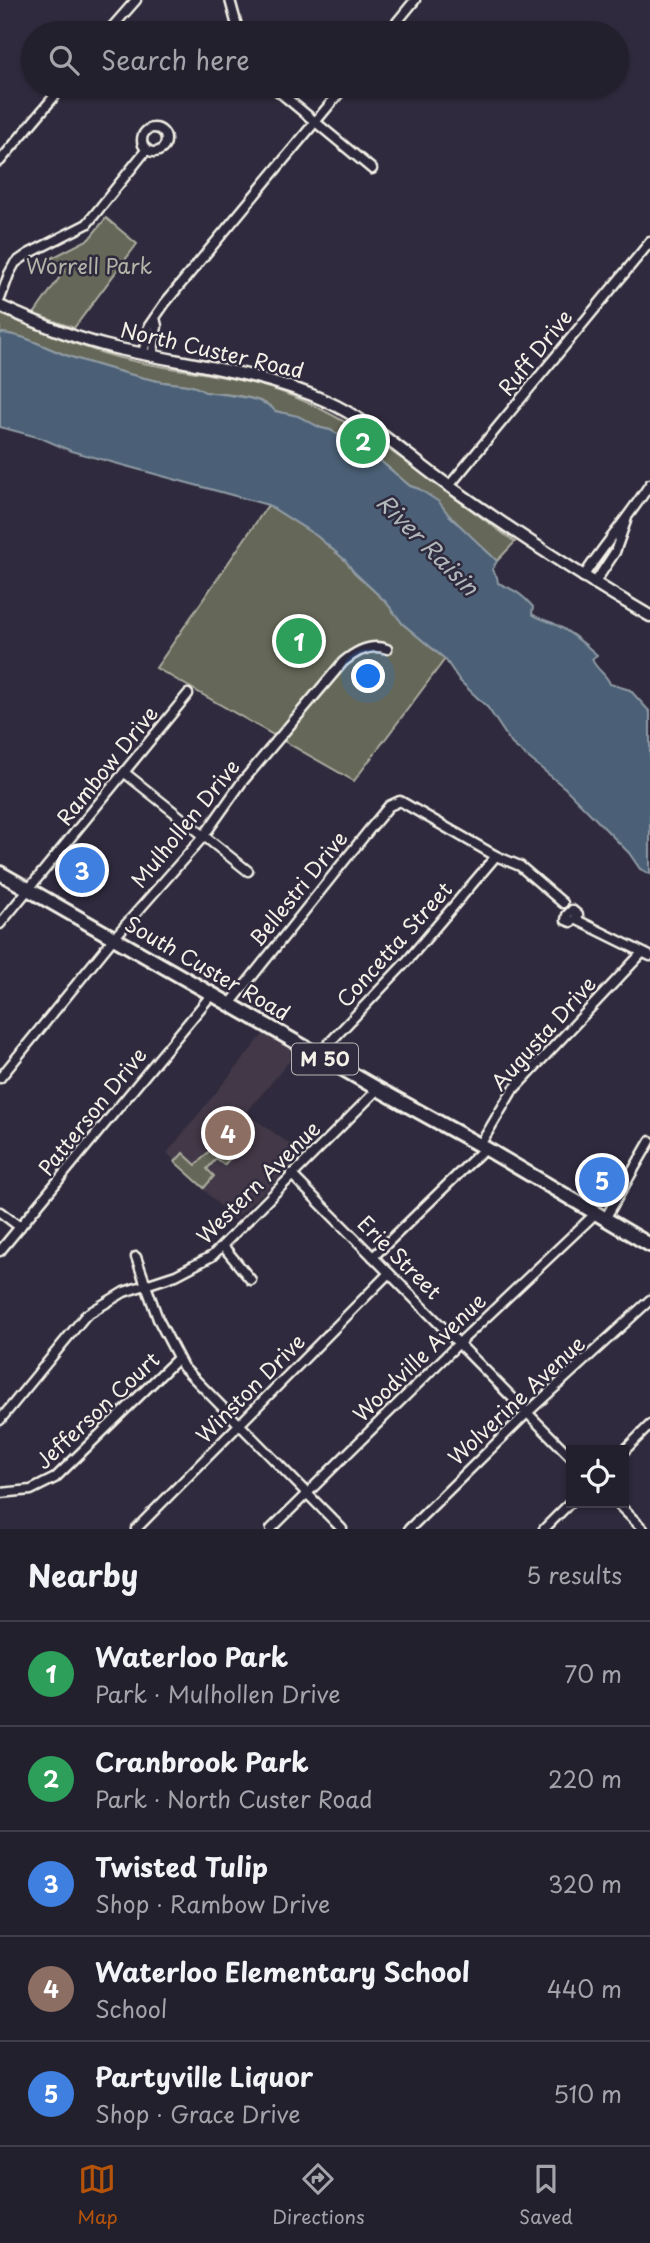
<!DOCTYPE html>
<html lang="en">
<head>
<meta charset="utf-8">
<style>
  :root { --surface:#23202e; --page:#2f2d3a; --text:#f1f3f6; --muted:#a3a3aa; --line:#403e4a; --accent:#b45309 }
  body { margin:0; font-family:"Playpen Sans",sans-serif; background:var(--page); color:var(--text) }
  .controls { position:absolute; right:21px; bottom:21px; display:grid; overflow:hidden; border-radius:0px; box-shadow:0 2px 5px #0004 }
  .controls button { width:63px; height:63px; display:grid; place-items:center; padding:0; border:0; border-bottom:2px solid var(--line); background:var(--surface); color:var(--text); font:35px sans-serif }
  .you { position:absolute; left:369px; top:677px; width:24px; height:24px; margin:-18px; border:5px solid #fff; border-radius:50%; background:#1a73e8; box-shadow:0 0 0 10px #1a73e833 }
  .badge { display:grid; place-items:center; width:46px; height:46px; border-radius:50%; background:var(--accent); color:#fff; font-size:23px; font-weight:700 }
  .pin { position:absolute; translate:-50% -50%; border:4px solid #fff; box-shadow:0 2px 7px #0006 }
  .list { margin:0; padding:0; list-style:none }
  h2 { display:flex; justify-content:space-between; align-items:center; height:91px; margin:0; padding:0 28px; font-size:30px }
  h2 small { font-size:23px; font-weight:400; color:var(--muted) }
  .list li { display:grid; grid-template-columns:46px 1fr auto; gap:21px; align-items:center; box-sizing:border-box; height:105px; padding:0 28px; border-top:2px solid var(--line) }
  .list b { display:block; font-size:26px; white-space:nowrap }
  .list p { margin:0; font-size:23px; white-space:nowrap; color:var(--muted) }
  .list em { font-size:23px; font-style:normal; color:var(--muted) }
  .icon { flex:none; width:38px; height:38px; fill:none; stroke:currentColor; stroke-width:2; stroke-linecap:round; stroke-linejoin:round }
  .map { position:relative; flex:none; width:650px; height:1529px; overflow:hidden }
  .search { position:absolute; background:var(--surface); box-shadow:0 2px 5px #0004; left:21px; right:21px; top:21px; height:77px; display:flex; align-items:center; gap:18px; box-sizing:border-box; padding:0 24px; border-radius:38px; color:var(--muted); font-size:26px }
  .sheet { height:616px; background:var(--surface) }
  nav { display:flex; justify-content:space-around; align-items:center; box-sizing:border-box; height:98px; border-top:2px solid var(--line); background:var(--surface); font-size:19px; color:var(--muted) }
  nav a { display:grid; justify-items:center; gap:4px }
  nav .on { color:var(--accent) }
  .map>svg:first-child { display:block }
</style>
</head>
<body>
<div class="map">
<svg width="650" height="1529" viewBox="0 0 650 1529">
  <rect width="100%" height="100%" fill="#2f2a3d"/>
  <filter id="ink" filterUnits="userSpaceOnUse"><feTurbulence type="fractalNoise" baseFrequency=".0143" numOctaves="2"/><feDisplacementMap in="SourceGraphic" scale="14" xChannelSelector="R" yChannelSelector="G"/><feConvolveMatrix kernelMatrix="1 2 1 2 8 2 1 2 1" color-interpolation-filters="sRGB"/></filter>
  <g filter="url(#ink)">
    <polygon fill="#423947" points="264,1033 298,1051 246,1113 304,1154 234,1220 167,1153"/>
    <g fill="#656859" stroke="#acaca0" stroke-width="2">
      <polygon points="106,218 137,244 74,328 34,314 64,271 44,262 89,239"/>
      <path d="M0 314C39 330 79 347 120 358 177 372 238 374 292 396 372 428 444 492 515 542L497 561 419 489 410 486 371 453 330 430 321 428 291 415 275 411C264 395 223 395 205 392 203 392 197 387 195 387 184 383 170 384 158 381 129 375 99 366 71 357 47 349 24 334 0 333Z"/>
      <polygon points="268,505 317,536 345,560 354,572 386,602 403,624 445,659 354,781 156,668"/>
      <polygon points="234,1139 240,1144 234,1151 235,1153 224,1165 216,1159 207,1169 214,1176 204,1188 175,1162 183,1153 196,1165 212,1148 218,1152"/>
    </g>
    <path fill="#4b6076" stroke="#8f9aa4" stroke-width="2" d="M0 333C24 334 47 349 71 357 99 366 129 375 158 381 170 384 184 383 195 387 198 388 202 391 205 392 223 395 264 396 275 411L298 416 321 428 330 430 371 453 410 486 419 489 439 502 449 515 497 561 492 570 497 577 498 583C513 589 522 594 533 607L532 614C539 619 546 620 553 623 569 631 584 643 597 655L592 659C596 670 606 673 610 684L630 690 650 712V874L640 869 629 853 565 788 512 744 488 708 460 681 445 659 403 624 386 602 354 572 345 560 317 536 268 505 71 451 41 438 0 427Z"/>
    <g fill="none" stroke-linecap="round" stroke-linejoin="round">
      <g stroke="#f4f1e8" stroke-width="13">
        <g id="minor">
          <polyline points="230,0 239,33"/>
          <polyline points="107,33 136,0"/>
          <polyline points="388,33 415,0"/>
          <polyline points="272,86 372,169"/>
          <circle cx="154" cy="140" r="12"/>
          <polyline points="0,161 63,86"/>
          <polyline points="0,299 9,274 15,263 28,254 87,224 147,149"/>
          <polyline points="143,354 149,326 165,303 345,86"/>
          <polyline points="152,356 157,326 155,318"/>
          <polyline points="449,486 650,242"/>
          <path d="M583 577C604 545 629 517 650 484"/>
          <polyline points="594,584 615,552 626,521"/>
          <polyline points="125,773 248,871"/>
          <polyline points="575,919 578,915 572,910 567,915 566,920 571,922 575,919 650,956"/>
          <polyline points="0,924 188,694"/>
          <polyline points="230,1004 369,830 389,806 400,801 496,856 520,866 563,903"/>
          <polyline points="318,1055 407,961 496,856"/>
          <path d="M0 1078 114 938 203 837 242 782 343 662C355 652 371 643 387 649"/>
          <polyline points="480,1145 512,1091 642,953"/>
          <polyline points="291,1174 571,1457"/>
          <polyline points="0,1212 20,1227"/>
          <polyline points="605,1219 650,1141"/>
          <polyline points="223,1246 251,1280"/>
          <polyline points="0,1251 212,994"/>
          <polyline points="136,1257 158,1319 183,1367 342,1529"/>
          <polyline points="373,1257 485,1148"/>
          <polyline points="0,1420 86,1315 124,1292 176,1275 212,1256 378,1089"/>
          <polyline points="624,1451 650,1425"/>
          <polyline points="0,1493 31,1490 55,1478 177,1359"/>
          <polyline points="617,1503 643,1529"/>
          <polyline points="136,1529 389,1273"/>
          <polyline points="271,1529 459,1343 595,1214"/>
          <polyline points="409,1529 528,1412 650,1300"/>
          <polyline points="544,1529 571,1502"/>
        </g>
      </g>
      <g stroke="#f4f1e8" stroke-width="15">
        <path id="tertiary" d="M0 306C37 323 75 339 115 348 185 364 260 371 326 401 371 421 409 458 449 486 514 532 581 576 650 616"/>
      </g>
      <g stroke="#f4f1e8" stroke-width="18">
        <polyline id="primary" points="0,873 378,1089 485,1148 650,1245"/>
      </g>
      <use href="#minor" stroke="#2f2a3d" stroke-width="8"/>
      <use href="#tertiary" stroke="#2f2a3d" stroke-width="10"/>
      <use href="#primary" stroke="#2f2a3d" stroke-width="12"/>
    </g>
  </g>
  <g text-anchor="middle" stroke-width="5" stroke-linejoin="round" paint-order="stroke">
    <rect fill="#2f2a3d" stroke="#b9b5b5" stroke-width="2" x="292" y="1043.5" width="66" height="31" rx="5"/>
    <g font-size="19" font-weight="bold" fill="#f4f1e8">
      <text x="325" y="1066">M 50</text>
    </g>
    <g font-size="21" fill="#b4b3a8" stroke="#2f2a3d">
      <text x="89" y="274">Worrell Park</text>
    </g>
    <g font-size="21" fill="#f4f1e8" stroke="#2f2a3d">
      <text transform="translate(212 351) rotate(13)" y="7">North Custer Road</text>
      <text transform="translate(536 353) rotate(-51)" y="7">Ruff Drive</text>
      <text transform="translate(108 766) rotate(-51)" y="7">Rambow Drive</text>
      <text transform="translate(186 824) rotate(-51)" y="7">Mulhollen Drive</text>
      <text transform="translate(299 889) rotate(-51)" y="7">Bellestri Drive</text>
      <text transform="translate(395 945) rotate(-48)" y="7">Concetta Street</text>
      <text transform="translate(207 969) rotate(30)" y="7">South Custer Road</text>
      <text transform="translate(544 1034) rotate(-48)" y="7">Augusta Drive</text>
      <text transform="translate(93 1112) rotate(-51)" y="7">Patterson Drive</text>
      <text transform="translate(259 1183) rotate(-45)" y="7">Western Avenue</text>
      <text transform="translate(399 1258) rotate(45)" y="7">Erie Street</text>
      <text transform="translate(420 1358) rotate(-44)" y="7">Woodville Avenue</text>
      <text transform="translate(251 1389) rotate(-45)" y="7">Winston Drive</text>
      <text transform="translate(517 1401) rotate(-43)" y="7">Wolverine Avenue</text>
      <text transform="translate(98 1411) rotate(-43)" y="7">Jefferson Court</text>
    </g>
    <g font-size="23" font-style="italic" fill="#b0b7ba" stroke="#2f2a3d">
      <text transform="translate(427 545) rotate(45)" y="8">River Raisin</text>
    </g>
  </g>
</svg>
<div class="controls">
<button><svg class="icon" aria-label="locate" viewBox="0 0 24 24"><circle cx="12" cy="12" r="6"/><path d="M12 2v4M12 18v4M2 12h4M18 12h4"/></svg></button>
</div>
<div class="you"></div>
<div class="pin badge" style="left:299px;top:641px;background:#2e9e5b">1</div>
<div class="pin badge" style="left:363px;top:441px;background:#2e9e5b">2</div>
<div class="pin badge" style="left:82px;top:870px;background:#3f7fe0">3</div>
<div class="pin badge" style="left:228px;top:1133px;background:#8d6e63">4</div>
<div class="pin badge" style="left:602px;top:1180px;background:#3f7fe0">5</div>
<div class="search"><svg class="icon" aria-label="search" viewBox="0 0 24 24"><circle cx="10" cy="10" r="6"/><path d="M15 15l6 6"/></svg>Search here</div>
</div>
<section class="sheet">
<h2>Nearby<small>5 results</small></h2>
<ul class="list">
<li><span class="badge" style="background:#2e9e5b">1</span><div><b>Waterloo Park</b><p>Park · Mulhollen Drive</p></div><em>70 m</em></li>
<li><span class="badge" style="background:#2e9e5b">2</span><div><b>Cranbrook Park</b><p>Park · North Custer Road</p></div><em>220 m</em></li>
<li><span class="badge" style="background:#3f7fe0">3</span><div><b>Twisted Tulip</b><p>Shop · Rambow Drive</p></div><em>320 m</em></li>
<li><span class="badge" style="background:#8d6e63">4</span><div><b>Waterloo Elementary School</b><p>School</p></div><em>440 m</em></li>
<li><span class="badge" style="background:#3f7fe0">5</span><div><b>Partyville Liquor</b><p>Shop · Grace Drive</p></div><em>510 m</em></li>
</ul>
</section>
<nav>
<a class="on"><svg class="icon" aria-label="map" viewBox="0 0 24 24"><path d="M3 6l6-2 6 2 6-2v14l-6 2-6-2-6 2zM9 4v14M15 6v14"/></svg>Map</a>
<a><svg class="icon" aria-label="directions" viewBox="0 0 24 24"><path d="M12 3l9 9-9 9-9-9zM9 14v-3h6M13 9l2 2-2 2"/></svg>Directions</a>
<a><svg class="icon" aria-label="saved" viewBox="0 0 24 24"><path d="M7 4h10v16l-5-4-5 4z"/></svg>Saved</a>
</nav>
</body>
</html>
